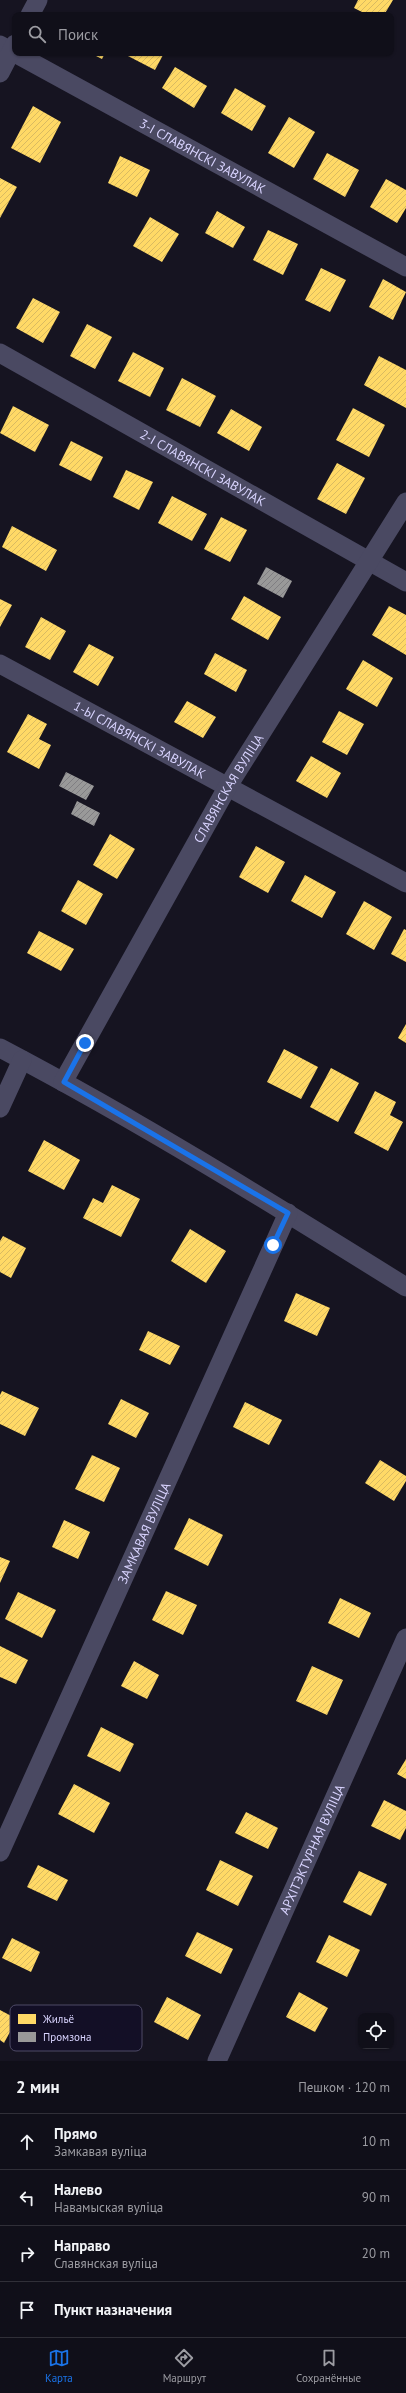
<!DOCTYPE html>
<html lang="ru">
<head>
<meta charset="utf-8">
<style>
  :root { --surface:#100f19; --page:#1e1d26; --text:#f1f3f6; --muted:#9c9ca2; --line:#302f38; --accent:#1a73e8 }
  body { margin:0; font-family:"PT Sans",sans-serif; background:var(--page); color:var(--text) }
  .controls { position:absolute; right:12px; bottom:12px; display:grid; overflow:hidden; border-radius:8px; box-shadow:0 1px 3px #0004 }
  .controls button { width:36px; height:36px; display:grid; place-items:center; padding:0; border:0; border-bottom:1px solid var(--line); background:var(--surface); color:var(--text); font:20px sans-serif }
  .stop { position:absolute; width:12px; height:12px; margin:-9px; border:3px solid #1a73e8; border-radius:50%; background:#fff }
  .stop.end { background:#1a73e8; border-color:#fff; box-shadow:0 1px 4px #0008 }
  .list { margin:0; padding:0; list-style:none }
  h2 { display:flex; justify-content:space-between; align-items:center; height:52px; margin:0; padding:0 16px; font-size:17px }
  h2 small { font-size:13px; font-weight:400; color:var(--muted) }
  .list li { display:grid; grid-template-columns:26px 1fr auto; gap:12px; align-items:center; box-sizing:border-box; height:56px; padding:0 16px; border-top:1px solid var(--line) }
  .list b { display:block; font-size:15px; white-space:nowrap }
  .list p { margin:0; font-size:13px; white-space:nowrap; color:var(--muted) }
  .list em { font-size:13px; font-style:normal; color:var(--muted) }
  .icon { flex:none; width:22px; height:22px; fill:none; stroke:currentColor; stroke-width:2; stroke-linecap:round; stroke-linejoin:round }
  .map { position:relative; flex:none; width:406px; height:2061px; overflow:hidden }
  .search { position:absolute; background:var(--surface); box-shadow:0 1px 3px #0004; left:12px; right:12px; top:12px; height:44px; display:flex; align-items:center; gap:10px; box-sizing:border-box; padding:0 14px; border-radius:8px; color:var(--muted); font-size:15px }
  .sheet { height:276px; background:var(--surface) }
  nav { display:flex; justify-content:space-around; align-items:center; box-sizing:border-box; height:56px; border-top:1px solid var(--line); background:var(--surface); font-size:11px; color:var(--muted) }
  nav a { display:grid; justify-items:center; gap:2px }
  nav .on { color:var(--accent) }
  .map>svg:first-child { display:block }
</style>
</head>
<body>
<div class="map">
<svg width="406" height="2061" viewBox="0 0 406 2061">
  <defs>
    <pattern id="homes-hatch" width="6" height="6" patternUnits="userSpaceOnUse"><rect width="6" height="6" fill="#ffd966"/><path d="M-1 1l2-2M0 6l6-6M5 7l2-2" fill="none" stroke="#d9ba61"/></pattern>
    <pattern id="industry-hatch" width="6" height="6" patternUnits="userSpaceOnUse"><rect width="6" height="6" fill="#999"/><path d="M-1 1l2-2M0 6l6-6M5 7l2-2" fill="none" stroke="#7f7e82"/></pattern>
  </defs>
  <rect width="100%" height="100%" fill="#161421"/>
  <g fill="url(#homes-hatch)">
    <polygon points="358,0 393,0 384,15 368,15 354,8"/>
    <polygon points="90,53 105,53 102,59"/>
    <polygon points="129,53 164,53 155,70 128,56"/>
    <polygon points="175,67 207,86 194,108 162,88"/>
    <polygon points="235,88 266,106 252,131 221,113"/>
    <polygon points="33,106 61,122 40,163 11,148"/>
    <polygon points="289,117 315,132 294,168 268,153"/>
    <polygon points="327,153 359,170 345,197 313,179"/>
    <polygon points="120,156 150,170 137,197 108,183"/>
    <polygon points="0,178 17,187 0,218"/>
    <polygon points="386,179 406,190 406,208 397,223 370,207"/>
    <polygon points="217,211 245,227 233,248 205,233"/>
    <polygon points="150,217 179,234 162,262 133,246"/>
    <polygon points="268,230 298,244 283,275 253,260"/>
    <polygon points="321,268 346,280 330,312 305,300"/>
    <polygon points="383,279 406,292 393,320 369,307"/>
    <polygon points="33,298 60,312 43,343 16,328"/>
    <polygon points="87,324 112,337 95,369 70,356"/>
    <polygon points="133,352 164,368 150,397 118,381"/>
    <polygon points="379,356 406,370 406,408 364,385"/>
    <polygon points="182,378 216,396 200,427 166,410"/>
    <polygon points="13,406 49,425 35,452 0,433"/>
    <polygon points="353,408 385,425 369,457 336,440"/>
    <polygon points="231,409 262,427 249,451 217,433"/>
    <polygon points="71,441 103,457 91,481 59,465"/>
    <polygon points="337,463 365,478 346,514 317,499"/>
    <polygon points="126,470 153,482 139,510 113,497"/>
    <polygon points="172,496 207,514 192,541 158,523"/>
    <polygon points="221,517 247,530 230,562 204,549"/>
    <polygon points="12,526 57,550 46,571 2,547"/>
    <polygon points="244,596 281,617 268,640 231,619"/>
    <polygon points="0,599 12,605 0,627"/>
    <polygon points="389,606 406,615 406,655 372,635"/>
    <polygon points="41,617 66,631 50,660 25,647"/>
    <polygon points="89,644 114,657 98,686 73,672"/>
    <polygon points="215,653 247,670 236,692 204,674"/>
    <polygon points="363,660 393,678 377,707 346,689"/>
    <polygon points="187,701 216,717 203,738 174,722"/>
    <polygon points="339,711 364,724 347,755 322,742"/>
    <polygon points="28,714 47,724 39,739 51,745 39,769 7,752"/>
    <polygon points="311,756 341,773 327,798 296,781"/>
    <polygon points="110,834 135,849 117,879 93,865"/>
    <polygon points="256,846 285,862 268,893 239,877"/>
    <polygon points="305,875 336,892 322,918 291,901"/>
    <polygon points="78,880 103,894 86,925 61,911"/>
    <polygon points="364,901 392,917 374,950 346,934"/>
    <polygon points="404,929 406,930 406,962 391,954"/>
    <polygon points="39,931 74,949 61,971 27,953"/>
    <polygon points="406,1024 406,1043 398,1038"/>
    <polygon points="284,1049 318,1067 301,1099 267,1082"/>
    <polygon points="331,1068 359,1083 338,1122 310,1107"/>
    <polygon points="375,1091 396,1102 390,1115 403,1122 388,1151 354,1133"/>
    <polygon points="44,1140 80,1160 64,1190 28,1171"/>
    <polygon points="112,1185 140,1199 121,1237 83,1218 93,1198 103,1203"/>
    <polygon points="190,1229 226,1251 206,1283 171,1261"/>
    <polygon points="3,1236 26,1248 11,1278 0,1272 0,1241"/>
    <polygon points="296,1293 330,1308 317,1336 284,1321"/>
    <polygon points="148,1331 180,1346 170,1365 139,1350"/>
    <polygon points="2,1391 39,1408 25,1436 0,1424 0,1395"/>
    <polygon points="121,1399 149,1413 136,1438 108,1424"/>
    <polygon points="245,1402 282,1420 269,1445 233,1427"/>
    <polygon points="92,1455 120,1468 104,1502 75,1489"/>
    <polygon points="380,1460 406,1476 406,1481 394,1501 365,1483"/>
    <polygon points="189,1518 223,1535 208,1566 174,1549"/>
    <polygon points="64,1520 90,1532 78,1559 52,1547"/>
    <polygon points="0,1557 10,1561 0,1583"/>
    <polygon points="166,1591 197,1605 183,1635 152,1620"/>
    <polygon points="18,1592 56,1610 42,1638 5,1619"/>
    <polygon points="340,1598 371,1613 359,1638 328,1623"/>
    <polygon points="0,1646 28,1660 16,1684 0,1677"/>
    <polygon points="134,1661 159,1675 147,1699 121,1686"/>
    <polygon points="312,1666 343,1680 327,1715 296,1701"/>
    <polygon points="101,1727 134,1744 120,1772 87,1756"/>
    <polygon points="406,1759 406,1779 397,1774"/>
    <polygon points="74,1784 110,1803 94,1833 58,1814"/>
    <polygon points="384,1800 406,1811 406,1828 400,1840 371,1826"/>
    <polygon points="246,1812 278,1828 268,1849 235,1833"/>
    <polygon points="220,1860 253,1876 238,1906 206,1890"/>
    <polygon points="38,1865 68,1880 57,1901 27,1887"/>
    <polygon points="359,1871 387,1884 371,1916 343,1902"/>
    <polygon points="197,1932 233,1949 221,1974 185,1956"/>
    <polygon points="329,1935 360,1950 347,1977 316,1962"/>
    <polygon points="12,1938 40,1952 31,1972 2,1958"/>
    <polygon points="299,1992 328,2008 315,2032 286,2017"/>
    <polygon points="167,1997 201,2015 188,2040 154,2022"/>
    <polygon points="0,2010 17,2019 4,2043 0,2040"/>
  </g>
  <g fill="url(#industry-hatch)">
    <polygon points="266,567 292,581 283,598 257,584"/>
    <polygon points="66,772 94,786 86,800 59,786"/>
    <polygon points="77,801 100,813 94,826 71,814"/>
  </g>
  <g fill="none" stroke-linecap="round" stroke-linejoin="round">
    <g stroke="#4a4962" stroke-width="19">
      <polyline points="30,15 38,0"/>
      <path id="s1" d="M0 45 406 267"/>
      <polyline points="0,73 15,44"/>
      <path id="s2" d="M0 353 406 582"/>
      <path id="s3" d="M0 664 406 883"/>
      <path d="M0 1048C139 1121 273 1204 406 1287"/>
      <path id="s4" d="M63 1082 228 786 406 502"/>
      <polyline points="0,1108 22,1060"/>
      <path id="s5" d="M0 1852 288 1213"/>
      <path id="s6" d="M217 2061 406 1638"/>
    </g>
  </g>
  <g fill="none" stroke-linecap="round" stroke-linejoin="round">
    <polyline stroke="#1a73e8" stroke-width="5" points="85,1043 64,1082 288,1213 273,1245"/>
  </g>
  <g text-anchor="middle" stroke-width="4" stroke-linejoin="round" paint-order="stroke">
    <g font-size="13" fill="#d9d4ff" stroke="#130f26">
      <text dy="5" stroke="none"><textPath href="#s1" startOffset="231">3-І СЛАВЯНСКІ ЗАВУЛАК</textPath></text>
      <text dy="5" stroke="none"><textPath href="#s2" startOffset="233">2-І СЛАВЯНСКІ ЗАВУЛАК</textPath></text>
      <text dy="5" stroke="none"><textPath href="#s3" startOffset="159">1-Ы СЛАВЯНСКІ ЗАВУЛАК</textPath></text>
      <text dy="5" stroke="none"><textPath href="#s4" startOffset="337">СЛАВЯНСКАЯ ВУЛІЦА</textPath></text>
      <text dy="5" stroke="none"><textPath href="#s5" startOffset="350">ЗАМКАВАЯ ВУЛІЦА</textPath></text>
      <text dy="5" stroke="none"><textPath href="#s6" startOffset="232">АРХІТЭКТУРНАЯ ВУЛІЦА</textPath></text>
    </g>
  </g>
  <rect x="10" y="2005" width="132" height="46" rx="6" fill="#130f26" stroke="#4e4a67" stroke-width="1"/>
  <rect x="18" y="2014" width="18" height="10" fill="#ffd966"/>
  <rect x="18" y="2032" width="18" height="10" fill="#999"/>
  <g font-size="11" fill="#d9d4ff">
    <text x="43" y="2023">Жильё</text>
    <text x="43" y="2041">Промзона</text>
  </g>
</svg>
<div class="controls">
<button><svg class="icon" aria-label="locate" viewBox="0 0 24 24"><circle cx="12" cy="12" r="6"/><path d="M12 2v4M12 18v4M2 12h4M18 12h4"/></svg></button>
</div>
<div class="stop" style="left:273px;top:1245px"></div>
<div class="stop end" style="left:85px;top:1043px"></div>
<div class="search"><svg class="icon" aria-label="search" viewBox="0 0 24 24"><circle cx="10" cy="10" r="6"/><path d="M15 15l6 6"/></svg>Поиск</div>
</div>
<section class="sheet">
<h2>2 мин<small>Пешком · 120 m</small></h2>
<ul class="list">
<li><svg class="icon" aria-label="ahead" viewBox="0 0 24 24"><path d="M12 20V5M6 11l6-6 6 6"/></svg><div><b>Прямо</b><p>Замкавая вуліца</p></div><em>10 m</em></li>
<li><svg class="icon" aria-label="left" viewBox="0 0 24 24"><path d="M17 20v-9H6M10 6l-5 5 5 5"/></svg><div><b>Налево</b><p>Навамыская вуліца</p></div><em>90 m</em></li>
<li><svg class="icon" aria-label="right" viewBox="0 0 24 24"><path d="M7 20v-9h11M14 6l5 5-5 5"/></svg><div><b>Направо</b><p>Славянская вуліца</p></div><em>20 m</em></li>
<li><svg class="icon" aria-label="arrive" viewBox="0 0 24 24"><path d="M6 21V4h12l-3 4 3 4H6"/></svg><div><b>Пункт назначения</b></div></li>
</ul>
</section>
<nav>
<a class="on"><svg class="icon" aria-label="map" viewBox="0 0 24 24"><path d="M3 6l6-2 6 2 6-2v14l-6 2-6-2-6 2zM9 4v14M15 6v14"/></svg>Карта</a>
<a><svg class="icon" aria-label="directions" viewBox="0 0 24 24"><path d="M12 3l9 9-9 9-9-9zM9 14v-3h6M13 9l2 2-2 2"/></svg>Маршрут</a>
<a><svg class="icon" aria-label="saved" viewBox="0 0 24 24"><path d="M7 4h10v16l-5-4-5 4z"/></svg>Сохранённые</a>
</nav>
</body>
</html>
